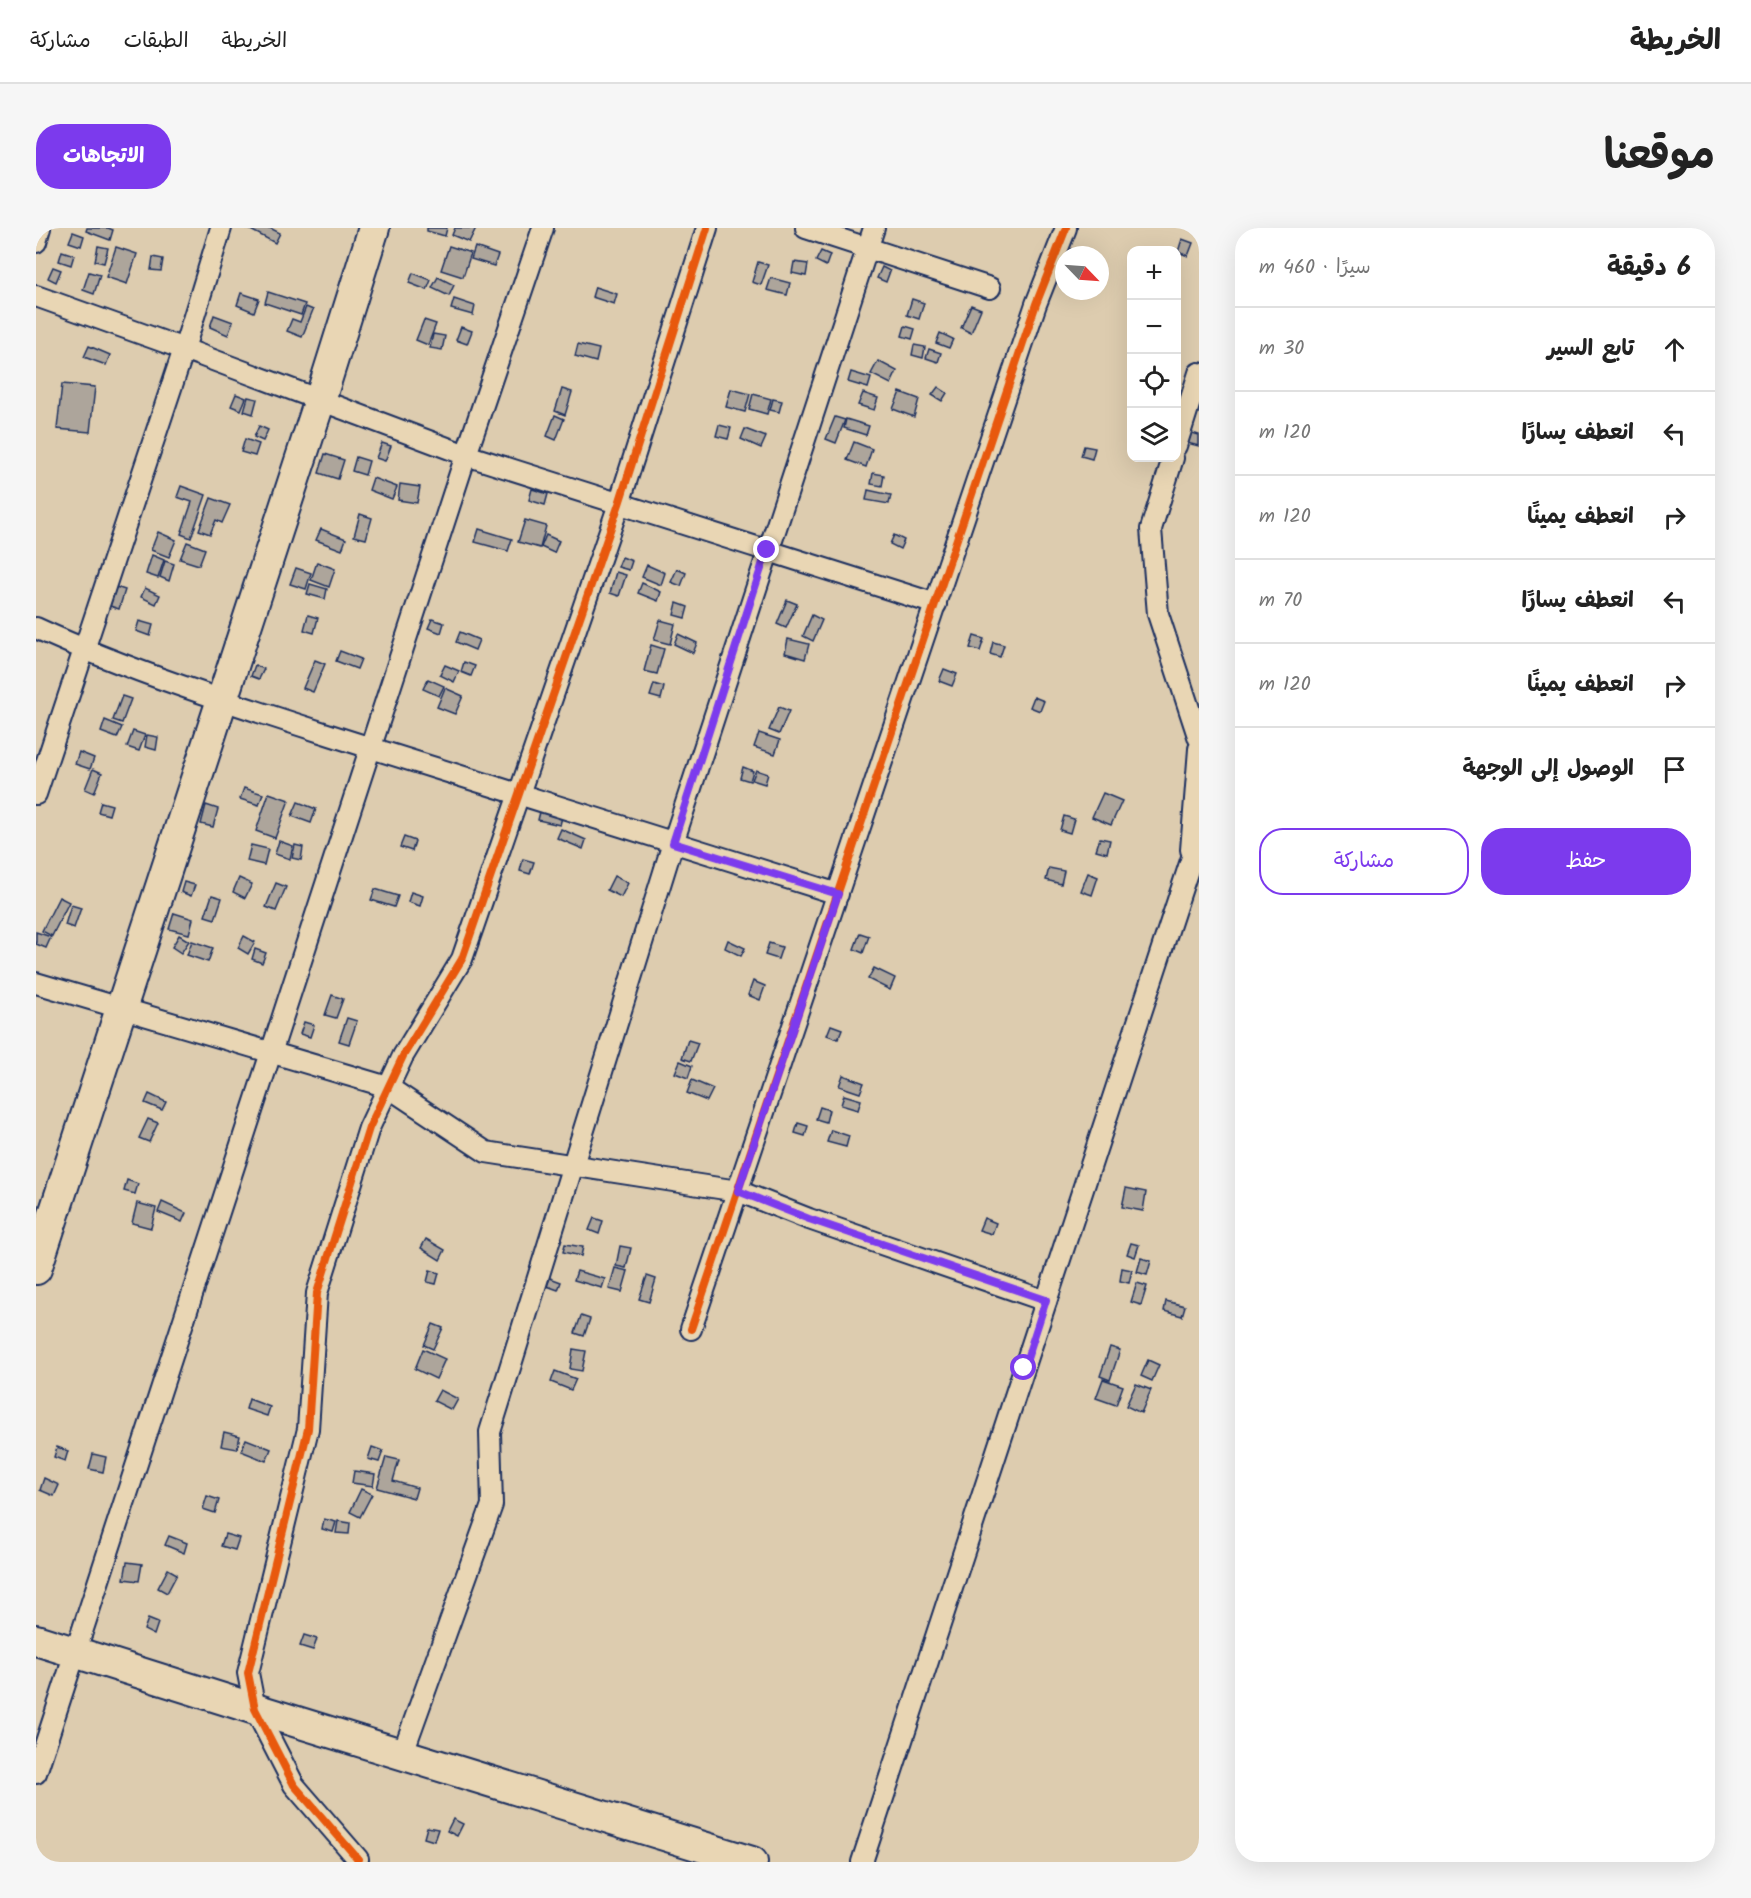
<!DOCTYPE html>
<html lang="ar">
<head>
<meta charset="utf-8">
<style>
  :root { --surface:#fff; --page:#f6f6f6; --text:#222; --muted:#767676; --line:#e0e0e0; --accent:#7c3aed }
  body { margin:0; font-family:Kalam,"Playpen Sans Arabic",sans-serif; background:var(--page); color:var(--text); direction:rtl }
  .controls { position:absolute; right:18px; top:18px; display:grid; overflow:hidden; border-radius:12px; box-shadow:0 6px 24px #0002 }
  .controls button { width:54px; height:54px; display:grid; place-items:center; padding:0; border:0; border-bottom:2px solid var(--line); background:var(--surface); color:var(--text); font:30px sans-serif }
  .compass { position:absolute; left:1019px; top:18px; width:54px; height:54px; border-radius:50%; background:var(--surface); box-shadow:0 6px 24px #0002; rotate:115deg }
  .stop { position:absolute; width:18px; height:18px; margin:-14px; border:4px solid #7c3aed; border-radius:50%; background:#fff }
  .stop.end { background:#7c3aed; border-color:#fff; box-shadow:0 2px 6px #0008 }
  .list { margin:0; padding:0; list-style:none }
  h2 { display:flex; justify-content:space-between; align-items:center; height:78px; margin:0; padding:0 24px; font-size:26px }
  h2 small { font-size:20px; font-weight:400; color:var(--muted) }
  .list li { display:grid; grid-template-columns:39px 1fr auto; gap:18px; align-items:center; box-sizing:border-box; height:84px; padding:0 24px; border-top:2px solid var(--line) }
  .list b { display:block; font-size:22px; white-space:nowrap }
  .list em { font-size:20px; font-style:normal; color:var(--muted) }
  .actions { display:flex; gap:12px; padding:18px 24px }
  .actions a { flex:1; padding:14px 0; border:2px solid var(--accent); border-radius:24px; text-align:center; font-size:21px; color:var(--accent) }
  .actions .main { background:var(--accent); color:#fff }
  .icon { flex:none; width:33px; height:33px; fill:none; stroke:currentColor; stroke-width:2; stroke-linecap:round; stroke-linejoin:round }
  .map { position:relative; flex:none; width:1163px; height:1634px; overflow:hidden; direction:ltr; border-radius:24px }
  header { display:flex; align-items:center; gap:36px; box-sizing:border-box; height:84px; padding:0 30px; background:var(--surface); border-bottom:2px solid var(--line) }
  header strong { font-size:28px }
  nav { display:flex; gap:33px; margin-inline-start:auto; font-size:21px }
  .intro { display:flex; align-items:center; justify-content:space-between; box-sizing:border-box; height:144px; padding:0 36px }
  h1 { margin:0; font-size:42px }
  .button { padding:15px 27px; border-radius:24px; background:var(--accent); color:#fff; font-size:21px; font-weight:700 }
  main { display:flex; gap:36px; padding:0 36px }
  aside { flex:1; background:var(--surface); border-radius:24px; box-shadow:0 6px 24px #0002 }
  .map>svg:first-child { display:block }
</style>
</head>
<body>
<header>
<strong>الخريطة</strong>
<nav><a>الخريطة</a><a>الطبقات</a><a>مشاركة</a></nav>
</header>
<div class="intro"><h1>موقعنا</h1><a class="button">الاتجاهات</a></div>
<main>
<aside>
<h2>6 دقيقة<small>سيرًا · 460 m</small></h2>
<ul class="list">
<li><svg class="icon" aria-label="ahead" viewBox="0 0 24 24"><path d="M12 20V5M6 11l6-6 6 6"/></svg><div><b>تابع السير</b></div><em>30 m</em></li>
<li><svg class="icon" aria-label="left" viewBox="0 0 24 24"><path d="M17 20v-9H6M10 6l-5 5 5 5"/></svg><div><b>انعطف يسارًا</b></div><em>120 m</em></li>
<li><svg class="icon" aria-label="right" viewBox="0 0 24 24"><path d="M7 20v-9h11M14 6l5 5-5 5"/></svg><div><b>انعطف يمينًا</b></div><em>120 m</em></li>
<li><svg class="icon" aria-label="left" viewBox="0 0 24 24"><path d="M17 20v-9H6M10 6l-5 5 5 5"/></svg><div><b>انعطف يسارًا</b></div><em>70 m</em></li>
<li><svg class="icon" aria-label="right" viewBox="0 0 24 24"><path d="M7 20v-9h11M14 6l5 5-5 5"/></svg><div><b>انعطف يمينًا</b></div><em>120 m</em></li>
<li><svg class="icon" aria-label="arrive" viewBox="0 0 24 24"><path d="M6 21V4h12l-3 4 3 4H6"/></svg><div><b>الوصول إلى الوجهة</b></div></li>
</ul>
<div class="actions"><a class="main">حفظ</a><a>مشاركة</a></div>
</aside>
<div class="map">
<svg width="1163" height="1634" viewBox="0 0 1163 1634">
  <rect width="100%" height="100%" fill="#ddccaf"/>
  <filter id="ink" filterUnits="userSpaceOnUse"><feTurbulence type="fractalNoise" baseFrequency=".0167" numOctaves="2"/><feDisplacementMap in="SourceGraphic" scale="12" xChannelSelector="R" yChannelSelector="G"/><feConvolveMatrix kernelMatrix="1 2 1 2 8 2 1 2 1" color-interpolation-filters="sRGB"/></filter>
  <g filter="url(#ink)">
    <g fill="#ada59b" stroke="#1b2f5e" stroke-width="1.5">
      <polygon points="51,0 72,0 77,2 74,12 50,3"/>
      <polygon points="211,0 234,0 244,5 239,15"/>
      <polygon points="391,0 411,0 409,8 391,3"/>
      <polygon points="419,0 440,0 433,14 416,7"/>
      <polygon points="37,4 48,8 45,18 33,14"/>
      <polygon points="1146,11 1157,15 1152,28 1142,24"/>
      <polygon points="62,18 72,20 68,35 59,33"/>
      <polygon points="413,18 435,25 427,49 405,42"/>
      <polygon points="80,19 101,26 91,56 70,49"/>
      <polygon points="439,19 462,27 458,38 435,31"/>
      <polygon points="26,23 38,27 35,37 23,33"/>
      <polygon points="785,23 794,27 790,38 780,33"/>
      <polygon points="117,29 127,31 125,43 115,42"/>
      <polygon points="722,34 732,37 725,57 716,54"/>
      <polygon points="758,34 772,36 770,48 756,45"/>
      <polygon points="17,39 25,42 20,54 12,50"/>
      <polygon points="846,39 854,43 850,54 841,50"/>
      <polygon points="53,44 64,47 58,66 47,62"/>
      <polygon points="377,45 395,52 391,62 373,55"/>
      <polygon points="402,49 418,57 413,68 396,60"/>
      <polygon points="735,50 754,55 751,67 731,62"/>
      <polygon points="559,59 581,66 578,76 556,69"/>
      <polygon points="232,64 269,76 265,87 229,75"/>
      <polygon points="205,65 223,71 218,84 201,77"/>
      <polygon points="418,71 439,78 437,87 415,81"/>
      <polygon points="876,71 888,75 883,91 871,87"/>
      <polygon points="935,77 945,81 935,105 925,100"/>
      <polygon points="270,79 277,82 266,109 251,103 256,91 264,94"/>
      <polygon points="178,87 197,94 192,107 174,99"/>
      <polygon points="388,92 400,96 392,117 380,112"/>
      <polygon points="869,98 879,101 876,111 866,108"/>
      <polygon points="425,99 436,103 431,116 420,112"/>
      <polygon points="904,105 917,111 913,120 900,115"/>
      <polygon points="397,106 409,108 406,122 394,120"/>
      <polygon points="542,116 563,121 560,134 539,128"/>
      <polygon points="878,117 889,119 887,130 876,127"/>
      <polygon points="53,118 74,127 70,137 48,129"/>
      <polygon points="893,121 905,125 902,134 890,130"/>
      <polygon points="842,133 861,143 855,156 835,146"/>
      <polygon points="815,144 835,150 832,160 812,154"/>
      <polygon points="26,156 59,159 54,204 21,201"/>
      <polygon points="902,159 911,165 906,173 896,167"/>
      <polygon points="526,161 536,164 529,187 519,183"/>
      <polygon points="695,161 714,166 709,184 690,179"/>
      <polygon points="864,164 883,171 878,189 857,181"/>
      <polygon points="827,165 842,170 838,182 822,177"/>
      <polygon points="200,166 210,170 205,182 195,178"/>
      <polygon points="717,166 735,171 731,186 713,181"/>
      <polygon points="212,169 221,171 217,186 208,183"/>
      <polygon points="737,171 746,173 743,184 734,182"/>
      <polygon points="519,187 528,191 520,212 511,208"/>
      <polygon points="799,189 809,192 800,215 790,211"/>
      <polygon points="810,191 833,198 830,207 808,200"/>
      <polygon points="683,197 695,200 692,211 680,208"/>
      <polygon points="223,198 232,202 227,213 218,209"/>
      <polygon points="709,201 730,209 725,220 705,211"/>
      <polygon points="1153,204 1163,207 1163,218 1151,215"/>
      <polygon points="209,211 223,216 219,228 205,224"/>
      <polygon points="818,214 836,221 830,239 811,232"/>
      <polygon points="346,215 355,218 349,233 340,230"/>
      <polygon points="1048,218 1059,220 1056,231 1045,228"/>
      <polygon points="289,226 308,232 302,251 283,245"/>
      <polygon points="320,229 333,233 329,247 316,243"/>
      <polygon points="837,245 848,247 846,258 835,256"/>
      <polygon points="337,250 361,259 356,271 333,262"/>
      <polygon points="364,256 384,259 381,275 362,272"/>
      <polygon points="145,258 170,267 155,310 145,306 156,274 141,269"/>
      <polygon points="496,261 512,266 509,277 493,272"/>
      <polygon points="832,262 855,267 853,276 830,272"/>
      <polygon points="175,270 194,277 186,295 180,292 174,306 163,302"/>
      <polygon points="324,286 336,290 330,311 318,308"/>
      <polygon points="489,292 510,298 504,320 482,314"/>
      <polygon points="285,301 310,311 306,322 280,312"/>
      <polygon points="443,301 476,311 472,323 439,314"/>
      <polygon points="122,304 140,312 133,329 115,322"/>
      <polygon points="510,307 523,313 518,325 505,319"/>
      <polygon points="858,307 868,312 864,321 854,316"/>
      <polygon points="151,314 169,321 163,337 144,331"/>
      <polygon points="116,327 128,332 122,350 110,346"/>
      <polygon points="586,329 596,333 593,342 582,339"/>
      <polygon points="129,333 138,336 133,353 124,349"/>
      <polygon points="281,334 299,341 293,359 275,352"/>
      <polygon points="611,337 629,345 625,357 606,349"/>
      <polygon points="260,340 275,345 270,361 254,356"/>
      <polygon points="641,341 650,345 645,358 635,354"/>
      <polygon points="580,344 590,347 583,368 574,365"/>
      <polygon points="606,355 625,364 622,373 602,365"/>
      <polygon points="274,356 291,361 289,371 271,366"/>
      <polygon points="80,359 89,362 83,381 74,378"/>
      <polygon points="109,360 124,367 120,376 105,369"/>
      <polygon points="751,372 761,376 750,400 741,396"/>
      <polygon points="641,375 652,379 649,390 638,387"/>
      <polygon points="272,387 282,390 278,405 268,402"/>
      <polygon points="776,387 786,392 777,413 767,408"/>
      <polygon points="396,391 408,395 405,405 392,400"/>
      <polygon points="624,392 639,396 634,416 618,412"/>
      <polygon points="103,393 117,397 114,408 100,403"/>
      <polygon points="424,404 443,412 439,422 420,414"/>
      <polygon points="642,406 661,415 657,425 638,416"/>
      <polygon points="938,408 948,411 944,423 934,420"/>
      <polygon points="752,411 773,416 769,431 749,425"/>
      <polygon points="957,414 968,417 964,429 954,426"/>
      <polygon points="615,417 628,421 621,446 608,443"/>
      <polygon points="304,423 325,431 321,441 300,433"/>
      <polygon points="279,432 289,436 277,464 267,460"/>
      <polygon points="428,434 439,438 435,448 425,444"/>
      <polygon points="219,437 228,441 223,451 215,448"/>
      <polygon points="409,437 423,443 418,454 404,447"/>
      <polygon points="908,441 921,446 916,458 903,453"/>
      <polygon points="392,451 408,458 403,468 387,461"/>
      <polygon points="618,456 628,459 625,471 614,468"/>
      <polygon points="409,460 427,468 419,486 401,479"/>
      <polygon points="86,468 95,471 86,495 77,492"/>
      <polygon points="998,469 1008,473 1004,483 994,479"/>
      <polygon points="743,479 753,483 743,506 733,502"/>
      <polygon points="69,492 86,499 81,510 65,504"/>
      <polygon points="97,503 109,507 103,523 91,519"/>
      <polygon points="723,505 744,512 739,526 718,519"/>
      <polygon points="111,507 122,509 120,522 109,519"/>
      <polygon points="43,524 58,530 54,541 39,536"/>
      <polygon points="707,539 717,543 714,553 704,550"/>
      <polygon points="57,541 66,545 58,565 49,561"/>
      <polygon points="720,542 732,546 729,556 716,552"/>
      <polygon points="208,560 227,566 223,577 204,571"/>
      <polygon points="233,565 253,572 239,610 220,603"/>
      <polygon points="1067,565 1086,573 1075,597 1056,589"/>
      <polygon points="65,574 76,577 73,587 62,584"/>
      <polygon points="262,574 280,581 275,595 256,588"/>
      <polygon points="170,577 182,581 177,599 165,596"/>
      <polygon points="505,580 527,585 524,597 502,592"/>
      <polygon points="1028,588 1038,591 1034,605 1024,602"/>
      <polygon points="525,601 550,612 547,621 521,610"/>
      <polygon points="368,609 379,613 376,623 364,619"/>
      <polygon points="1064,610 1074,612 1071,625 1060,622"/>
      <polygon points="243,613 257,618 254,631 239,626"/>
      <polygon points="215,617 232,621 228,637 211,633"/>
      <polygon points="259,617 267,619 265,632 256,630"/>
      <polygon points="487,631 498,634 494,646 484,643"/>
      <polygon points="1013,640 1028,643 1025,656 1010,652"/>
      <polygon points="1052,645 1062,649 1056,667 1045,663"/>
      <polygon points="578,648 592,655 585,669 571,662"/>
      <polygon points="203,650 216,656 209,670 197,664"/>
      <polygon points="148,654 159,657 155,668 145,664"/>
      <polygon points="240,655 250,659 240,683 230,679"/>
      <polygon points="339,661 362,668 358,679 335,672"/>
      <polygon points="375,664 387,668 384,678 372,674"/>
      <polygon points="176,667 186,670 179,691 169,688"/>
      <polygon points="23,669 33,674 16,708 6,703"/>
      <polygon points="35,677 45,680 38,700 29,697"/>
      <polygon points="138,685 157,691 153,706 133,701"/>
      <polygon points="0,704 15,709 10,720 0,716"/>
      <polygon points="824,705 833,708 827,725 818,721"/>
      <polygon points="143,707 153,713 145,725 136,719"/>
      <polygon points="208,708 219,714 212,726 202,720"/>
      <polygon points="692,712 709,720 705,728 689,720"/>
      <polygon points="156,713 177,720 172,734 151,727"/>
      <polygon points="733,715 746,719 742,731 729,727"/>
      <polygon points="219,721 230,725 226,735 216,731"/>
      <polygon points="838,740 859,750 854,762 832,751"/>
      <polygon points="717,753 729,758 724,772 712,767"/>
      <polygon points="296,767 307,771 300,790 289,787"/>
      <polygon points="311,790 321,793 313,816 303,813"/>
      <polygon points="268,794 278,797 274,809 264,806"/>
      <polygon points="795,797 806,801 802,811 791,807"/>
      <polygon points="652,812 662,815 655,833 646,830"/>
      <polygon points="644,833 656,838 652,850 639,845"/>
      <polygon points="807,847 828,855 824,865 803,858"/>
      <polygon points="656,852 677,861 671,873 651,865"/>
      <polygon points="113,866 130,874 126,882 109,875"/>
      <polygon points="808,867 825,872 822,882 805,877"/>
      <polygon points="784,879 793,882 790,894 780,891"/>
      <polygon points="112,891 122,895 113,914 103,910"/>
      <polygon points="762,895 772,898 769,908 759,905"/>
      <polygon points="795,902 813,908 810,919 791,914"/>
      <polygon points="91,952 102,956 99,966 88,963"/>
      <polygon points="1090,960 1110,964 1107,983 1086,979"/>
      <polygon points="126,974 150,985 146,994 122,984"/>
      <polygon points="101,975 120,980 115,1000 96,995"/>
      <polygon points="558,990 567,993 563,1006 553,1002"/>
      <polygon points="948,990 960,995 956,1006 943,1002"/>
      <polygon points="390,1011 409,1022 404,1032 385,1020"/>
      <polygon points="1095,1015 1103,1017 1099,1029 1091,1026"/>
      <polygon points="529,1016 547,1019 545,1028 527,1024"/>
      <polygon points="584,1018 595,1020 590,1040 580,1038"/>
      <polygon points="1105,1030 1115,1033 1111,1047 1101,1044"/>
      <polygon points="579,1040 592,1043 586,1064 573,1061"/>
      <polygon points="1086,1040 1096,1042 1093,1055 1084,1053"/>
      <polygon points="394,1042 403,1045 400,1056 391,1054"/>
      <polygon points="541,1043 569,1051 566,1060 538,1052"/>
      <polygon points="611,1048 620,1051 613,1074 603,1071"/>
      <polygon points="514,1050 525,1054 522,1062 511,1058"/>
      <polygon points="1101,1055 1111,1058 1105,1077 1095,1074"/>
      <polygon points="1130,1073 1149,1078 1146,1088 1128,1083"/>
      <polygon points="545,1088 554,1091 548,1108 539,1105"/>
      <polygon points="397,1096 407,1100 397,1121 388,1117"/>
      <polygon points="1074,1119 1084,1122 1074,1152 1064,1148"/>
      <polygon points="387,1121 409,1131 400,1151 379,1141"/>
      <polygon points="537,1121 550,1123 546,1143 534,1141"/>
      <polygon points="1112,1132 1123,1137 1116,1153 1105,1148"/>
      <polygon points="519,1143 540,1151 535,1162 515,1154"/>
      <polygon points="1067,1151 1087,1158 1080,1177 1060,1170"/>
      <polygon points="1100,1156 1115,1162 1105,1185 1090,1178"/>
      <polygon points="404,1162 422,1171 416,1182 398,1173"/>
      <polygon points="213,1171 234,1179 231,1188 210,1181"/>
      <polygon points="188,1204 204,1208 201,1221 185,1218"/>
      <polygon points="210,1211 235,1221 230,1233 205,1223"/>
      <polygon points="21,1219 32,1223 29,1233 18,1229"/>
      <polygon points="336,1219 347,1223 343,1234 332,1231"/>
      <polygon points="57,1226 70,1229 67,1244 53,1241"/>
      <polygon points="350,1229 363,1232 357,1253 381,1260 378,1270 341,1260"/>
      <polygon points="318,1243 339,1246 337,1258 316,1255"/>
      <polygon points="8,1250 23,1257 18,1268 4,1262"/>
      <polygon points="325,1261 336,1266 324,1289 314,1284"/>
      <polygon points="171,1268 183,1272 179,1285 167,1281"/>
      <polygon points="288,1291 300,1294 297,1304 286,1301"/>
      <polygon points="302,1293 314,1295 313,1306 300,1305"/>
      <polygon points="189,1306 203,1310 199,1322 185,1318"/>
      <polygon points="133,1308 151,1315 148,1325 129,1317"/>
      <polygon points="91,1334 106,1336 103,1353 88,1351"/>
      <polygon points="132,1341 141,1346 131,1365 122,1360"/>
      <polygon points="112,1391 122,1395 118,1407 108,1402"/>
      <polygon points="268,1407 281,1411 277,1422 264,1418"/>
      <polygon points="417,1591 427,1596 421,1608 411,1603"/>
      <polygon points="391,1599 402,1601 398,1613 388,1610"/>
    </g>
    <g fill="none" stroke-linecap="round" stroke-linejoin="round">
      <g stroke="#1b2f5e" stroke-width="24">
        <g id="minor">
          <polyline points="770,0 954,60"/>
          <polyline points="0,14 4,0"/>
          <polyline points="0,68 148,121 430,227 900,376"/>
          <polyline points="1140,218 1163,145"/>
          <polyline points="1137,230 1115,301 1122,386 1163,511"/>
          <path d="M0 400C102 447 210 480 316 514 478 566 640 616 802 666"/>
          <polyline points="0,566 148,121 185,0"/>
          <polyline points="1155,622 1163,521"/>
          <polyline points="0,755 352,859 450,924 702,963 773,991 1010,1073"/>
          <polyline points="655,1101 1000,76 1030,0"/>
          <polyline points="366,1527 456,1277 454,1204 637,615 838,0"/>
          <polyline points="0,1545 430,227 507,0"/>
          <polyline points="321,1634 322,1631 258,1557 219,1481 212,1445 272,1201 281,1065 333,900 367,828 426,731 583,276 671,0"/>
          <polyline points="826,1634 1163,608"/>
        </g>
      </g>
      <g stroke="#1b2f5e" stroke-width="34">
        <g id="primary">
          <polyline points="0,1041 284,172 338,0"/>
          <polyline points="0,1412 219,1481 716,1634"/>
        </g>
      </g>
      <use href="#minor" stroke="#e9d6b4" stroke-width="20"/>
      <use href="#primary" stroke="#e9d6b4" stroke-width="30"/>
      <g stroke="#e9d6b4" stroke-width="11">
        <g id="cycleway">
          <polyline points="655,1101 1000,76 1030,0"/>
          <polyline points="321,1634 322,1631 258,1557 219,1481 212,1445 272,1201 281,1065 333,900 367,828 426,731 583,276 671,0"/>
        </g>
      </g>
      <use href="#cycleway" stroke="#e8590c" stroke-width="8"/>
    </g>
  </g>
  <g fill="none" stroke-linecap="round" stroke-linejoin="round" filter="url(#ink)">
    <polyline stroke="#7c3aed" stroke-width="8" points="731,322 637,615 802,666 702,963 773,991 1010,1072 988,1140"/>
  </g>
</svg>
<div class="controls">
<button>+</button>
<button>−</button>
<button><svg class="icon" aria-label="locate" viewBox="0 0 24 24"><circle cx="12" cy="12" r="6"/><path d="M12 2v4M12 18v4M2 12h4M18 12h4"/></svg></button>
<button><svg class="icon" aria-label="layers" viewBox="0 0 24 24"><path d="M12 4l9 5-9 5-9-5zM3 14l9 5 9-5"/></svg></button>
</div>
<svg class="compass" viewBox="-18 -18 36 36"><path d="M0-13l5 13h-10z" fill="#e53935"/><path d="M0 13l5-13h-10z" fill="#767676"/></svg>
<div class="stop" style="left:988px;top:1140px"></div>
<div class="stop end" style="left:731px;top:322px"></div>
</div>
</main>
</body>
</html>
